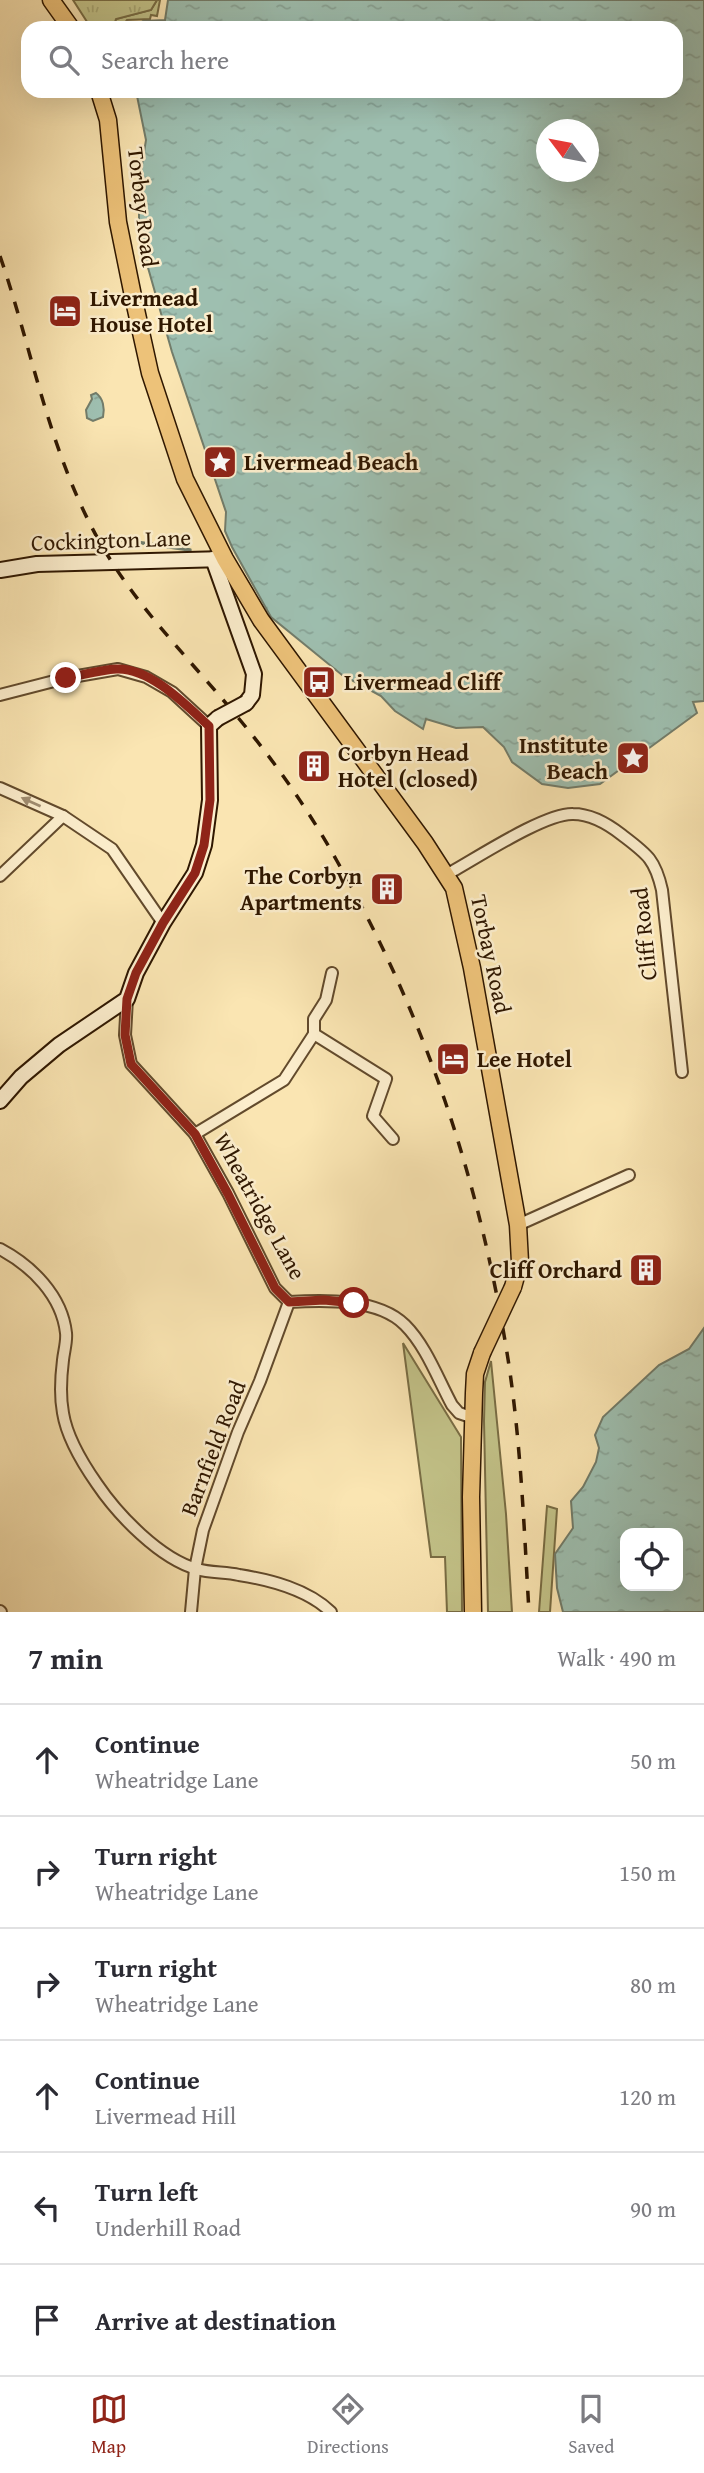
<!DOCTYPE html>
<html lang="en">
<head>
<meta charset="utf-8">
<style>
  :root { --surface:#fff; --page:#f2f2f3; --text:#2b2b33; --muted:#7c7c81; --line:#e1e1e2; --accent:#8f2418 }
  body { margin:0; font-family:"Gentium Book Plus",serif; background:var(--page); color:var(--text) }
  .controls { position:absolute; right:21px; bottom:21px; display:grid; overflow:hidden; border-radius:14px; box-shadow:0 7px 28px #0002 }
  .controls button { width:63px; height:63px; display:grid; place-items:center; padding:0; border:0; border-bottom:2px solid var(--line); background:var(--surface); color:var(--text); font:35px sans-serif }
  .compass { position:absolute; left:536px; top:119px; width:63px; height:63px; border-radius:50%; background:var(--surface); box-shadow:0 7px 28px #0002; rotate:302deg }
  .stop { position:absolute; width:21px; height:21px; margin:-16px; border:5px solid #8f2418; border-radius:50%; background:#fff }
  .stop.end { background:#8f2418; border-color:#fff; box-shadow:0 2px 7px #0008 }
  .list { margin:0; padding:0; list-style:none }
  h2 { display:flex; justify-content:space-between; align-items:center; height:91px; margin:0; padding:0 28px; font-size:30px }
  h2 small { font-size:23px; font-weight:400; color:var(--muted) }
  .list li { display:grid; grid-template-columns:46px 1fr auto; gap:21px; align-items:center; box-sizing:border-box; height:112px; padding:0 28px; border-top:2px solid var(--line) }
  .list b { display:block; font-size:26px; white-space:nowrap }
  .list p { margin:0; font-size:23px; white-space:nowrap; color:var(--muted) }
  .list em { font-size:23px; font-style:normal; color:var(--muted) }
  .icon { flex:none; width:38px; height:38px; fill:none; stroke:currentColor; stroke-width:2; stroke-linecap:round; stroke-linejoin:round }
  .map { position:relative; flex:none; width:704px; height:1612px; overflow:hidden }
  .search { position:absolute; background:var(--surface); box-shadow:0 7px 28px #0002; left:21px; right:21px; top:21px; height:77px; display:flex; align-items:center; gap:18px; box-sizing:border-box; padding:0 24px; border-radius:21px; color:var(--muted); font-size:26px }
  .sheet { height:763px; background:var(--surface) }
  nav { display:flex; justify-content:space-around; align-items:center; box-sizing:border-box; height:98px; border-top:2px solid var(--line); background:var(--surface); font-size:19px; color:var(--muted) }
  nav a { display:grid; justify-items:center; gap:4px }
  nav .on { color:var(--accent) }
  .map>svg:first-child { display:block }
</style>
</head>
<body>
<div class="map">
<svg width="704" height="1612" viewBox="0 0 704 1612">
  <defs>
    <pattern id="park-tufts" width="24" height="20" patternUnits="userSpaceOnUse" patternTransform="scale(1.75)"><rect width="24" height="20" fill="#c3c389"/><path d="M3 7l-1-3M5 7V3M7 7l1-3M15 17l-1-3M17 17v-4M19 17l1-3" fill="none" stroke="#a8a774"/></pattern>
    <pattern id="water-ripples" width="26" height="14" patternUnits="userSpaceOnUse" patternTransform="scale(1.75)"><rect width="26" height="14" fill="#9ebfb0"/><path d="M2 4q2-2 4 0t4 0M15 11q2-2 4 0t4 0" fill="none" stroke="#88a396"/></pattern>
  </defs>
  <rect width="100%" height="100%" fill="#fae5b2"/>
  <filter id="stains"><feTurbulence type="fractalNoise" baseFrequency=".00286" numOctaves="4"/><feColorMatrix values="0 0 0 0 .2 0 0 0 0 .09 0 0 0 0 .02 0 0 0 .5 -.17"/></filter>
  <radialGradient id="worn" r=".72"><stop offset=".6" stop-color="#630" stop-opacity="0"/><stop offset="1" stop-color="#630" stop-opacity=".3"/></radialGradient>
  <g fill="#c3c389" stroke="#796d44" stroke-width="2">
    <polygon points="157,0 160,0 157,16 151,15 150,19 127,20 121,28 113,28 116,19 151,10"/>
    <polygon points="403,1343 461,1437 462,1612 447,1612 445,1557 431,1557"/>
    <polygon points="491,1361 506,1514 512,1612 488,1612 484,1421 485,1382"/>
    <polygon points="547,1506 557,1509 550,1612 539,1612"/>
  </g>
  <polygon fill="url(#park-tufts)" stroke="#796d44" stroke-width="2" points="73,0 157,0 151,10 116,19 113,28 91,28"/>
  <g fill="url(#water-ripples)" stroke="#727c6a" stroke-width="2" fill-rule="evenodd">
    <path d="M168 0H704V701L693 702 697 713 600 784 568 788 542 784 512 762 504 747 483 727 456 728 426 719 423 729 395 711 381 696 342 675 271 617 232 547 225 531 226 512 172 352 139 236V183L146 140 136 91H676V28H133L143 21 165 20ZM546 130H588V172H546Z"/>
    <path d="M96 393C103 398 105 408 103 417L93 421 87 418 86 410 92 399 91 395Z"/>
    <path d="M704 1328V1612H563L557 1588 555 1554 573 1528 571 1501 583 1487 596 1462 599 1448 595 1435 603 1417 659 1365 689 1349ZM625 1533H678V1586H625Z"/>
  </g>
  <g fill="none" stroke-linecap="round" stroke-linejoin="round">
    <polyline stroke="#727c6a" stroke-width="3.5" points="122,540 190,550"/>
    <g stroke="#624a2c" stroke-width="14">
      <g id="street">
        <polyline points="0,695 66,678 118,669 146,677 172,692 209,726"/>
        <polyline points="0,788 63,816 112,849 163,923"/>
        <path d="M446 875C474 860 544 813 573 814 591 814 608 824 622 835 647 854 655 859 662 890L682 1072"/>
        <polyline points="0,876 63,816"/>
        <path d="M127 999 125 1035 131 1064 195 1134 228 1193 275 1288 289 1302C324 1300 378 1298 405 1325 426 1346 438 1379 452 1405L459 1413 474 1418"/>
        <polyline points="314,1034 386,1079 373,1116 393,1139"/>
        <polyline points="195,1134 284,1080 314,1034 314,1019 326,1000 332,973"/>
        <polyline points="518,1225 629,1175"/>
        <path d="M0 1249C32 1266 62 1296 66 1333 67 1341 64 1351 63 1360 61 1376 60 1397 63 1413 67 1438 83 1464 97 1484 118 1515 160 1559 197 1569 210 1573 225 1572 239 1575 271 1580 307 1589 331 1612"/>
        <polyline points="0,1611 1,1612"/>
        <polyline points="191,1612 195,1569 203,1530 238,1432 260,1381 289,1302"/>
      </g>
    </g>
    <g stroke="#2f1700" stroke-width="18">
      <g id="secondary">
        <polyline points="213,559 254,674 252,695 246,703"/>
        <polyline points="0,570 37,564 225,559"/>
        <polyline points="0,1101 21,1077 59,1045 127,999 136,973 163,923 195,873 204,845 210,800 209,726 218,718"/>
      </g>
    </g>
    <g stroke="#2f1700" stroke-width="19">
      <g id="primary">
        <polyline points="51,0 71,28"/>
        <polyline points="99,91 108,120 118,222 133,296 150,373 185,479 225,559 261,620 425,843 454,888 472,968 518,1225 520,1262 513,1287"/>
        <polyline points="473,1612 471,1497 474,1393 475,1374 482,1353"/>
      </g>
    </g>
    <use href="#street" stroke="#fceecd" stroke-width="10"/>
    <use href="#secondary" stroke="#fceecd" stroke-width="14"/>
    <use href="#primary" stroke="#edc279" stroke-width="16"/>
    <path stroke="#2f1700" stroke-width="3.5" stroke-dasharray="12 12" stroke-linecap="butt" d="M0 256C34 355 50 459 105 551 140 610 191 661 235 714 273 759 308 809 337 861 426 1018 480 1181 508 1359 521 1443 524 1528 529 1612"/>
    <g stroke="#2f1700" stroke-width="18" stroke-linecap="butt">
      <polyline id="secondary-bridge" points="218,718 246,703"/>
    </g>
    <g stroke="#2f1700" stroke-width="19" stroke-linecap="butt">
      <polyline id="primary-bridge" points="482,1353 513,1287"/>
    </g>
    <use href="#secondary-bridge" stroke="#fceecd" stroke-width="14"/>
    <use href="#primary-bridge" stroke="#edc279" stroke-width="16"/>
  </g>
  <defs><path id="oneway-solid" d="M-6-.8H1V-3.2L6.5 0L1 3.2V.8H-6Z" transform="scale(1.75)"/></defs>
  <use fill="#a08d71" href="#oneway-solid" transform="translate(31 802) rotate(-156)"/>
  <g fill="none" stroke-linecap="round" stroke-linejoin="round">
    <path stroke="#8f2418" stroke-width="9" d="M66 678C83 675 100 670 116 669 150 667 187 706 209 726L210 800 204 845 195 873 163 923 136 973 127 999 125 1035 131 1064 195 1134 228 1194 275 1288 289 1302 324 1300 354 1303"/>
  </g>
  <defs>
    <g id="hotel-square" transform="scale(1.75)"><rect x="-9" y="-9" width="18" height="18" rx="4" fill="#8f2418" stroke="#fceecd"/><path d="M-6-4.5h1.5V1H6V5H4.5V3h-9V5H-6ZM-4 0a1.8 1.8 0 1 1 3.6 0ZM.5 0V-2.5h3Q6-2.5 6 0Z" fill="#fff"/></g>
    <g id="sight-square" transform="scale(1.75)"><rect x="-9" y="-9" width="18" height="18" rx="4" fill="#8f2418" stroke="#fceecd"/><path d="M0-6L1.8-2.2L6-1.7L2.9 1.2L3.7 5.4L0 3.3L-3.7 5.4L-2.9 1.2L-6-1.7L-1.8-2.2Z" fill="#fff"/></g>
    <g id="bus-square" transform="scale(1.75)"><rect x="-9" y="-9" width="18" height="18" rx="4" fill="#8f2418" stroke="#fceecd"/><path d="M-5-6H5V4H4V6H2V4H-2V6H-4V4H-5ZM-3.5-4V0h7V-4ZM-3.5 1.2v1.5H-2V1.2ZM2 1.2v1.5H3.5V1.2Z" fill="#fff"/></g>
    <g id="building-square" transform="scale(1.75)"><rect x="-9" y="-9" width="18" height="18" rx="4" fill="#8f2418" stroke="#fceecd"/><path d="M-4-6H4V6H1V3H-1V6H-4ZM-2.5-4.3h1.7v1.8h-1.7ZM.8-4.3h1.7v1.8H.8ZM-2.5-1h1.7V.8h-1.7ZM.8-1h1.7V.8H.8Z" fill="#fff"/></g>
  </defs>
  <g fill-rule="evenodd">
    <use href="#hotel-square" x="65" y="311"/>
    <use href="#sight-square" x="220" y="462"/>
    <use href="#bus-square" x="319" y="682"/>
    <use href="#sight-square" x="633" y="758"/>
    <use href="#building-square" x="314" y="766"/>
    <use href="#building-square" x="387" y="889"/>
    <use href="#hotel-square" x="453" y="1059"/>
    <use href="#building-square" x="646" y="1270"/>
  </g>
  <g text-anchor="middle" stroke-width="5" stroke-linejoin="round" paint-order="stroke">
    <g font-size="23" fill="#2f1700" stroke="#fceecd">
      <text transform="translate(143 207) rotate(83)" y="8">Torbay Road</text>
      <text transform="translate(111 540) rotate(-2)" y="8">Cockington Lane</text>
      <text transform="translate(644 934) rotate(-96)" y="8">Cliff Road</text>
      <text transform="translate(491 954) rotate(78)" y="8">Torbay Road</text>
      <text transform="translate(260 1206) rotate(61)" y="8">Wheatridge Lane</text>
      <text transform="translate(213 1448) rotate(-69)" y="8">Barnfield Road</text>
    </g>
    <g font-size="23" font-weight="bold" fill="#2f1700" stroke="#fceecd" text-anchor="start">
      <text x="90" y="306">Livermead<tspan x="90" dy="26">House Hotel</tspan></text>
      <text x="244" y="470">Livermead Beach</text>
      <text x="344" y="690">Livermead Cliff</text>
      <text x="608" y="753" text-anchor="end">Institute<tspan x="608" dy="26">Beach</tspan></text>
      <text x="338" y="761">Corbyn Head<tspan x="338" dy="26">Hotel (closed)</tspan></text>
      <text x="362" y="884" text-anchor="end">The Corbyn<tspan x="362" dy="26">Apartments</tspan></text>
      <text x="477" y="1067">Lee Hotel</text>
      <text x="622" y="1278" text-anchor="end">Cliff Orchard</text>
    </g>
  </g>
  <rect width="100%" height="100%" filter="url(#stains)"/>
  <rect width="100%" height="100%" fill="url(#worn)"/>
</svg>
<div class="controls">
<button><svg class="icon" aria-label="locate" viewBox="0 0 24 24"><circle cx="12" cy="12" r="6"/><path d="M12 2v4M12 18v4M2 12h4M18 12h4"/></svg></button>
</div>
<svg class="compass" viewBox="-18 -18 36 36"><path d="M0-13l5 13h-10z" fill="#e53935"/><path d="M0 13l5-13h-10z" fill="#7c7c81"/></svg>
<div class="stop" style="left:354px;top:1303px"></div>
<div class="stop end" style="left:66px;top:678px"></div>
<div class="search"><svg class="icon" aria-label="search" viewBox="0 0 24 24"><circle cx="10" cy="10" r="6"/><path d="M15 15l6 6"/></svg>Search here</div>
</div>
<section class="sheet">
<h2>7 min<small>Walk · 490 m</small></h2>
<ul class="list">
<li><svg class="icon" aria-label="ahead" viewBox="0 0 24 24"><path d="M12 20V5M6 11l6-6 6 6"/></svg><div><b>Continue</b><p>Wheatridge Lane</p></div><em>50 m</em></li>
<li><svg class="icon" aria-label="right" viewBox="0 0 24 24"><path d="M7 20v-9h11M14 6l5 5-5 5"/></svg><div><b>Turn right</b><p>Wheatridge Lane</p></div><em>150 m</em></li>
<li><svg class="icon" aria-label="right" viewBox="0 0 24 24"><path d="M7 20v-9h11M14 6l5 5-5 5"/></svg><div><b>Turn right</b><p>Wheatridge Lane</p></div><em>80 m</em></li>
<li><svg class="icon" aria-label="ahead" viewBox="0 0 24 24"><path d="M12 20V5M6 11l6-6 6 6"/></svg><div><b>Continue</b><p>Livermead Hill</p></div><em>120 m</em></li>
<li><svg class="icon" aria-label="left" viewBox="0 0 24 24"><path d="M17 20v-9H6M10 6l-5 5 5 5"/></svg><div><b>Turn left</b><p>Underhill Road</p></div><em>90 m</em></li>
<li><svg class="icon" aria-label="arrive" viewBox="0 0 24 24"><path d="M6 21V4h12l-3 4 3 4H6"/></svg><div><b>Arrive at destination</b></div></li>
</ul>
</section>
<nav>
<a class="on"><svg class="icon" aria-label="map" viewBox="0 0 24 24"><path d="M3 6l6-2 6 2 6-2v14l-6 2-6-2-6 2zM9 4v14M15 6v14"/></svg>Map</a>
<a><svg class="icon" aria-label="directions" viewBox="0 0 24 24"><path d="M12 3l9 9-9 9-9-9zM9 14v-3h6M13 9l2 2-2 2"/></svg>Directions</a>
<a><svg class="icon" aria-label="saved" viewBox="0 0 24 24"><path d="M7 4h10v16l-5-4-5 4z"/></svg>Saved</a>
</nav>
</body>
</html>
